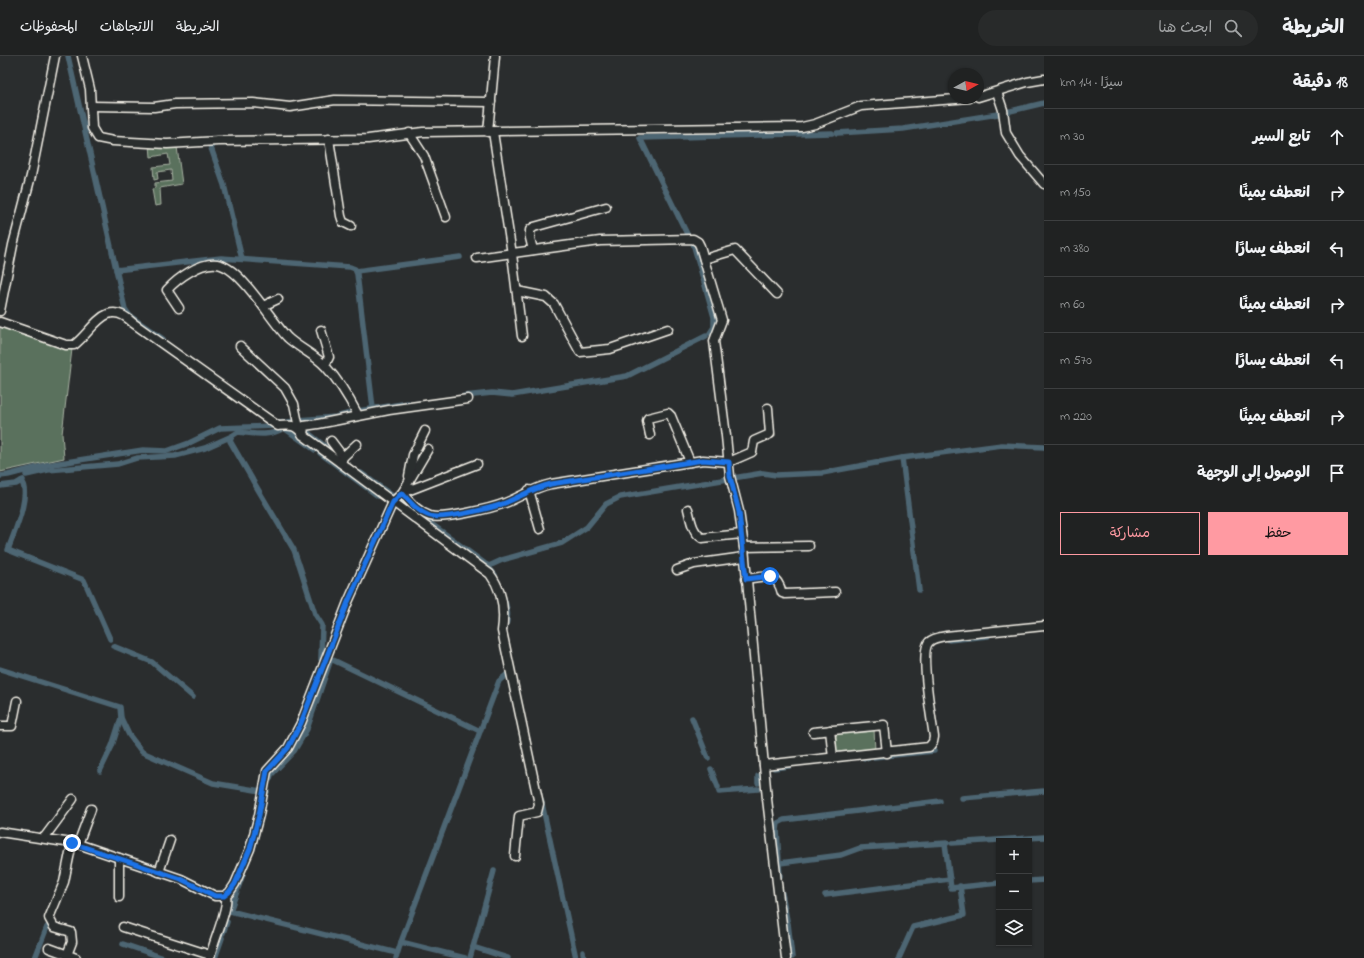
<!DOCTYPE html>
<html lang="ar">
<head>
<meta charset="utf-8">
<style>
  :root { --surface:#202222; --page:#282a2a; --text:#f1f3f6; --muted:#a2a4a5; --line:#3d3f40; --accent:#ff9aa2 }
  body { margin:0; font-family:"Indie Flower","Playpen Sans Arabic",sans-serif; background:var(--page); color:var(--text); direction:rtl }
  .controls { position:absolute; right:12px; bottom:12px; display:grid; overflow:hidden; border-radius:0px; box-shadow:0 1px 3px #0004 }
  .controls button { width:36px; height:36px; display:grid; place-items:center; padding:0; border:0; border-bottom:1px solid var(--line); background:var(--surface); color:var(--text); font:20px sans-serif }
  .compass { position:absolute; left:948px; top:12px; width:36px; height:36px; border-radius:50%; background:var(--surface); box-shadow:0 1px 3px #0004; rotate:82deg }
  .stop { position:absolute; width:12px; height:12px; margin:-9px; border:3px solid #1a73e8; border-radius:50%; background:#fff }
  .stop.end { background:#1a73e8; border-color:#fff; box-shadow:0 1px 4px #0008 }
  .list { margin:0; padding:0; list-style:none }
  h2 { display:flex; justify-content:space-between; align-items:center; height:52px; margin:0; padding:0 16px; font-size:17px }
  h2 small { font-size:13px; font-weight:400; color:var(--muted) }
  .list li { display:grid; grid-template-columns:26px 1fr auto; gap:12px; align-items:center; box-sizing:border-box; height:56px; padding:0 16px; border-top:1px solid var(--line) }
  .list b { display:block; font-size:15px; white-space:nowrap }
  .list em { font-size:13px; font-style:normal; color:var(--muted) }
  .actions { display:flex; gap:8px; padding:12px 16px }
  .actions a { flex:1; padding:9px 0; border:1px solid var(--accent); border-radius:0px; text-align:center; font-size:14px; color:var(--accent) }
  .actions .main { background:var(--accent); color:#111 }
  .icon { flex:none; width:22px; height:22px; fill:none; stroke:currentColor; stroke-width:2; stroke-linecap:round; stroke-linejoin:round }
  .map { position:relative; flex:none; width:1044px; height:902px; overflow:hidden; direction:ltr }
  header { display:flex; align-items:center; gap:24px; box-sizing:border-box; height:56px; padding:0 20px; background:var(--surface); border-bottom:1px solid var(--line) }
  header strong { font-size:19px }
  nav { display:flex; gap:22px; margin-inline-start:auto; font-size:14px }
  .search { width:280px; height:36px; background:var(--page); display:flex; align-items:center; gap:10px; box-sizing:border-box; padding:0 14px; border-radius:22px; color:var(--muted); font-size:15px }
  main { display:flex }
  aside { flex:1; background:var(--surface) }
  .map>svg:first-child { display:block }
</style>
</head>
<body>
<header>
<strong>الخريطة</strong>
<div class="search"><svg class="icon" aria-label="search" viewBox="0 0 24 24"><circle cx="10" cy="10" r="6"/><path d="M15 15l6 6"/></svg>ابحث هنا</div>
<nav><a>الخريطة</a><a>الاتجاهات</a><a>المحفوظات</a></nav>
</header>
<main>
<aside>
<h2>18 دقيقة<small>سيرًا · 1.4 km</small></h2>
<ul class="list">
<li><svg class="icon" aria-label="ahead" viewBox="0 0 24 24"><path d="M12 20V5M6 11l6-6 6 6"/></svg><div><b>تابع السير</b></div><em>30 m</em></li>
<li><svg class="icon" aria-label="right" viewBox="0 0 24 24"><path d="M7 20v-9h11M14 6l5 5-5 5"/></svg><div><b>انعطف يمينًا</b></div><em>150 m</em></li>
<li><svg class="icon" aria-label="left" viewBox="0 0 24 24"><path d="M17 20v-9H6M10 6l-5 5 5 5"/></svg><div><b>انعطف يسارًا</b></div><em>380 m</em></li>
<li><svg class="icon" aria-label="right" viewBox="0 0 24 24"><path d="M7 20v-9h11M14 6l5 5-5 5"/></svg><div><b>انعطف يمينًا</b></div><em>60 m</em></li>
<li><svg class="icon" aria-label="left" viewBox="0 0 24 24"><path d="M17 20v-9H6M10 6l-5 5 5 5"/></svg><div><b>انعطف يسارًا</b></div><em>570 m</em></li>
<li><svg class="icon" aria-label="right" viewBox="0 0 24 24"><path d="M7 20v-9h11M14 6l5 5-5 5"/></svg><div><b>انعطف يمينًا</b></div><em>220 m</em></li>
<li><svg class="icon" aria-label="arrive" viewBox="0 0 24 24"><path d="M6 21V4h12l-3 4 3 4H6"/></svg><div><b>الوصول إلى الوجهة</b></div></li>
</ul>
<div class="actions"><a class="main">حفظ</a><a>مشاركة</a></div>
</aside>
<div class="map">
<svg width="1044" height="902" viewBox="0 0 1044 902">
  <rect width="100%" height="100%" fill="#2a2d2e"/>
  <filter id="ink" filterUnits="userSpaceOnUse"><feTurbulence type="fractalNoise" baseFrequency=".025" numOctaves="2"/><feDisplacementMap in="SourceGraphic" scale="8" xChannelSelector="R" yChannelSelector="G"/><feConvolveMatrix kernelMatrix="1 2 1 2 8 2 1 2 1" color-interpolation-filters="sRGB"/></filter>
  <g filter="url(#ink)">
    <g fill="#5a715d" stroke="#a7b1a2">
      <polygon points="150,89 177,91 182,128 160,132 161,149 155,150 152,133 155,132 155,127 172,125 171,114 157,116 158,123 154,124 153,111 170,109 168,98 151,101"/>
      <polygon points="0,269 72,293 62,378 64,402 0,416"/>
      <polygon points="874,673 875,695 836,699 836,676"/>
    </g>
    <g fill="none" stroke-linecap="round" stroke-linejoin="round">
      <g stroke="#4e6673" stroke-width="5.5">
        <polyline points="68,0 125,253 130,260 163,283"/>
        <polyline points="837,77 903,73 998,58 1044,47"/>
        <polyline points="210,89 224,129 242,203"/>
        <polyline points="688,180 640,82 832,77"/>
        <polyline points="693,187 714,261 714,271 710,277"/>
        <polyline points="116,214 221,202 350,211 355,213 357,218 373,352"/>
        <polyline points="356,215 460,201"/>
        <polyline points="464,340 492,337 512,339 627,320 706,280"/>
        <polyline points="358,355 408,347"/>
        <polyline points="298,364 336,361 354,356"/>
        <polyline points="278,367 296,365"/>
        <polyline points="308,371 307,376 336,399"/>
        <polyline points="232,380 230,385 252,423"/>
        <polyline points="320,397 378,440"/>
        <polyline points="902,402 919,534"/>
        <polyline points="361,417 394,441"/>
        <path d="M26 419 48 414 118 408 137 402 175 400 205 392 232 380 238 376C256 378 269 381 284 372L315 394"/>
        <polyline points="0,420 8,419 47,409 143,394 167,395 189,387 220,372 274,370"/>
        <polyline points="733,422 763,417 776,419 822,417 902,402 1002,389 1044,391"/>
        <path d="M21 425C32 438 13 479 8 494L84 524 110 583"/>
        <polyline points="253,425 294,494 298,506"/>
        <polyline points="0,430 16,428 23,424"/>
        <polyline points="398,444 455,485"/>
        <polyline points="457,487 484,507"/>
        <polyline points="299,508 315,558 322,569 321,603"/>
        <polyline points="487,509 495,519"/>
        <polyline points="489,510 502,504 562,487 587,471 606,448 620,441 728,423"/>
        <path d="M504 542C508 554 509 561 505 572"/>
        <polyline points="949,584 988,580"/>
        <polyline points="113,590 152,606 193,641"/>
        <polyline points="0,613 120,651 121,662 129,679 142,696 213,727 267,736"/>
        <polyline points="692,662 708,702"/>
        <polyline points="308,670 331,603 480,675"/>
        <polyline points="294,695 307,673"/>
        <polyline points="864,702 934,695"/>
        <polyline points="774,712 789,710"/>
        <polyline points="711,713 718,731"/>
        <polyline points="100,715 112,690 121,662"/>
        <polyline points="270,723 271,719 292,697"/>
        <polyline points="758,727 758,720"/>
        <polyline points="719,736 758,733"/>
        <polyline points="962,742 1044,735"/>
        <polyline points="541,743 576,902"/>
        <polyline points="952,787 1044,781"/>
        <polyline points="945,788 951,832 999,827"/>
        <polyline points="780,807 841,799 860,792 947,787"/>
        <polyline points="243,818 230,855 397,897"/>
        <polyline points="780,820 777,774 778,767 784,764 940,745"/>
        <polyline points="1029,825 1044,824"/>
        <polyline points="782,837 787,864"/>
        <polyline points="825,839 950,823"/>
        <polyline points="788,867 792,901"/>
        <polyline points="223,877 227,866"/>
        <polyline points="123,888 164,902"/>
        <polyline points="473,891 508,902"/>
        <polyline points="583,896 584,902"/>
        <polyline points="35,902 47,871"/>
        <polyline points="215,902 222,882"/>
        <polyline points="396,902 401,886"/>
        <polyline points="465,902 401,886 499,625 512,614"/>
        <polyline points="470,902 494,815"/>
        <polyline points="899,902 913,871 964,859 960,830"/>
      </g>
      <g stroke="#f4f1e8" stroke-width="11">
        <g id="minor">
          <polyline points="82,0 90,33 92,72 98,82 113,85 167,88 218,85 368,83 423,76 802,71 815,68 861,50 970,42"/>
          <polyline points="997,36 1003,54 1006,77 1020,100 1044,128"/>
          <polyline points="978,41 1027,26 1044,23"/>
          <polyline points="91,50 154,51 175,48 253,47 290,51 335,44 491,46"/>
          <polyline points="488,76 495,0"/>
          <polyline points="493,76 512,198 522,280"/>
          <polyline points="409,77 424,100 446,161"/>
          <polyline points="329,83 341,160 343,166 351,170"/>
          <polyline points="533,194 530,182 530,174 534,171 606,151"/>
          <polyline points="477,202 600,185 693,183 698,186 700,190 722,264 714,285 726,380 730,420 739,455 744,491 767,743 786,902"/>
          <polyline points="704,203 735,194 777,238"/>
          <polyline points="517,235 546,241 554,248 580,296 610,293 668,273"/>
          <polyline points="263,250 278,243"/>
          <path d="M179 252 167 234C178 222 200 206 217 208 241 211 271 265 288 282 299 292 317 300 326 311 339 325 349 342 358 359"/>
          <polyline points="0,255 13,189 31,120 55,0"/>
          <path d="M0 266 66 289H74C94 274 106 240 133 267L278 370C290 369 296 368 303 379L490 518C502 534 505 555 502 575L539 748 537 756 519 760 515 800"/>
          <polyline points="321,274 329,301 325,309"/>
          <polyline points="240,290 285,332 294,348 299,372"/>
          <polyline points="303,379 304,370 318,368 389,354 468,343"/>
          <polyline points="650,379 647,365 648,362 668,357 671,360 690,406"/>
          <polyline points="331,385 343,401"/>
          <polyline points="428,393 402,437 477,408"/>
          <polyline points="341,407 343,401 357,388"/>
          <polyline points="409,420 413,399 425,375"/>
          <polyline points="529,434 540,473"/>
          <path d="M688 453C691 464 692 476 702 482L742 478"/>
          <polyline points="744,491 809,490"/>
          <polyline points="677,514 694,508 744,501"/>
          <path d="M746 523C765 521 776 514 782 537L785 538 835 536"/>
          <polyline points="0,670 12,670 17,645"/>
          <polyline points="830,674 833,702"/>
          <polyline points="813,676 884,669 887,697"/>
          <path d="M764 709 929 691 933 686 934 681C932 665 919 595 929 586 933 582 940 581 946 580L1044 570"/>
          <path d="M0 776 78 788 181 823 215 840H224L229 837 235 828 250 793 259 759 267 715 288 692 301 667 348 546 393 446 402 437C410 446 418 456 430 460 442 464 493 452 505 447 522 440 533 432 551 428L703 404 729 406 752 396 754 385 770 378 768 352"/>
          <polyline points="44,782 73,743"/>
          <polyline points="78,788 91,753"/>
          <polyline points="159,816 170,784"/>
          <polyline points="119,841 119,802"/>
          <polyline points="123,871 210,899"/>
          <polyline points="49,892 76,902"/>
          <polyline points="67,899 72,886 71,876 54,871 49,862 64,826 72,787"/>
          <path d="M210 902C213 885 229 853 226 839"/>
        </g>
      </g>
      <use href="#minor" stroke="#2a2d2e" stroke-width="8"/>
    </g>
  </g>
  <g fill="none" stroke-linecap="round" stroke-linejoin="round" filter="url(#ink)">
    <path stroke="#1a73e8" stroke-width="5" d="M72 787 181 823 215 840H224L229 836 235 828 250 793 259 759 267 715 288 692 301 667 348 546 393 446 402 437C410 446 418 456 430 460 442 464 493 452 505 447 522 440 533 432 551 428L703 404 729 406 730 420 739 456 746 523 770 520"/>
  </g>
</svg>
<div class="controls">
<button>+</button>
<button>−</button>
<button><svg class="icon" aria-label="layers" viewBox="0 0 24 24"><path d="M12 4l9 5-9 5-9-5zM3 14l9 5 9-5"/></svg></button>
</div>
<svg class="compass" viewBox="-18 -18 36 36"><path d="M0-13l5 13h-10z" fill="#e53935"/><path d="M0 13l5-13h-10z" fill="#a2a4a5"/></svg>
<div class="stop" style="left:770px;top:520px"></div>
<div class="stop end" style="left:72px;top:787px"></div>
</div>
</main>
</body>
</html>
